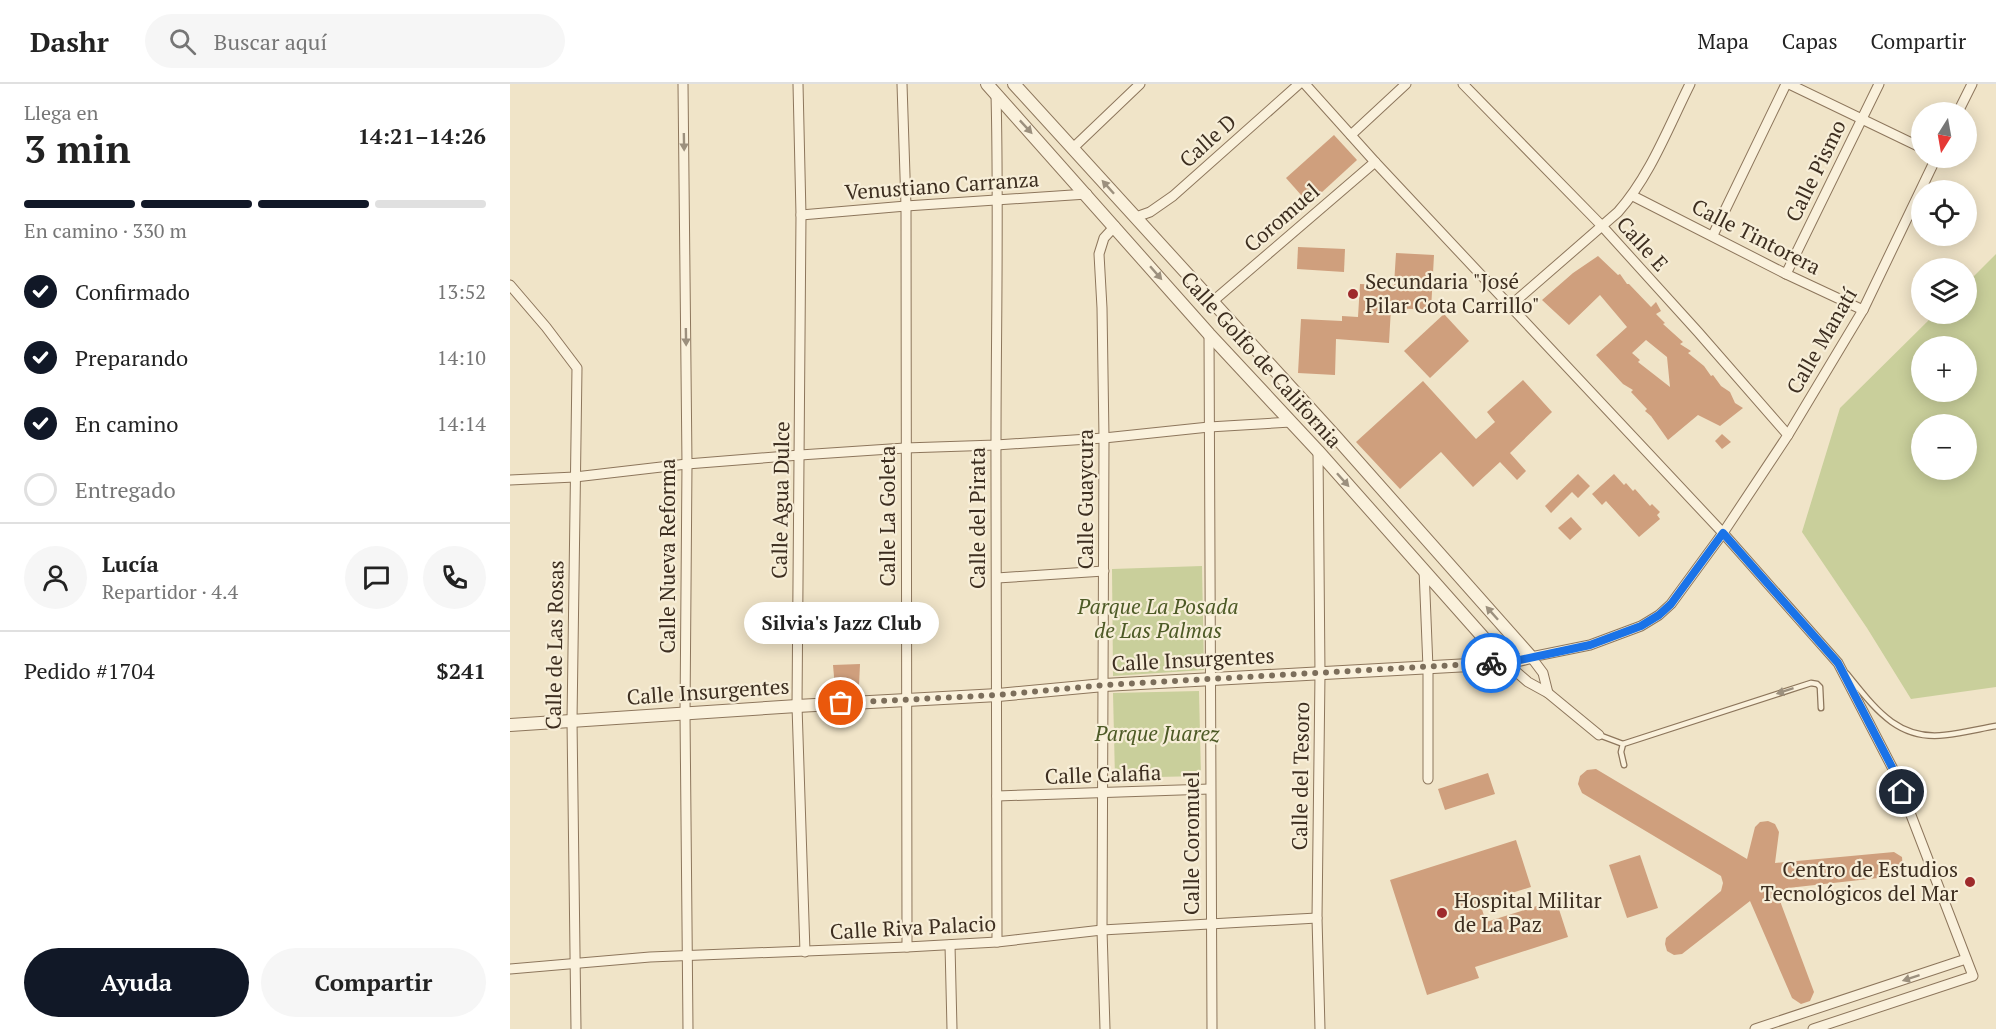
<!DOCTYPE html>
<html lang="es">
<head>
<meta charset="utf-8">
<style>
	:root { --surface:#fff; --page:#f6f6f6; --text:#222; --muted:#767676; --line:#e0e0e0; --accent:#111827 }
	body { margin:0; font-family:"PT Serif",serif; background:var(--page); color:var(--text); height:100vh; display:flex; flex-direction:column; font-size:22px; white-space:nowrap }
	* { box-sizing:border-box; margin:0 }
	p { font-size:20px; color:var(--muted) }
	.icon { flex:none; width:33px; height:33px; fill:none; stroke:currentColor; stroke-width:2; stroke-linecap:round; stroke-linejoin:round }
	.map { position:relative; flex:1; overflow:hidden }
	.sheet { display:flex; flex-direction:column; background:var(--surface); width:510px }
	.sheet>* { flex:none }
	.needle { width:39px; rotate:191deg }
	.fabs { position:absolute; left:1401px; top:18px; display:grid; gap:12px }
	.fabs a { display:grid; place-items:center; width:66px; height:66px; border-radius:50%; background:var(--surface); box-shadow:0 3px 15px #0003; font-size:30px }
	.pin { position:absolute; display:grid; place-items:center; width:51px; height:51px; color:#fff; margin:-26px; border:3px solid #fff; border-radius:50%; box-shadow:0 2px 6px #0007 }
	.courier { position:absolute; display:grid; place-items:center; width:60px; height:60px; margin:-30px; border:4px solid #1a73e8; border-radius:50%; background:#fff; color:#222; box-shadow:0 2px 8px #0007 }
	.bubble { position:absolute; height:42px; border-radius:21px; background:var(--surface); box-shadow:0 3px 15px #0003; font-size:20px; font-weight:800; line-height:42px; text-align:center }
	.summary em { font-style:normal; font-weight:800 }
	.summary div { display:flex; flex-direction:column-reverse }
	.summary { display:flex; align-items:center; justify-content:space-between; height:102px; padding:0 24px }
	h1 { font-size:39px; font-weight:800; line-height:45px }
	.bar { display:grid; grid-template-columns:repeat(4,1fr); gap:9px 6px; align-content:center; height:72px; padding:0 24px }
	.bar i { height:8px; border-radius:4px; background:var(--line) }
	.bar .active { background:var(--accent) }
	.bar p { grid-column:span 4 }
	.line { display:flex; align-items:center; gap:15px; padding:0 24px; border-top:2px solid var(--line) }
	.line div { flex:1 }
	.round { display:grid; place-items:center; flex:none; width:63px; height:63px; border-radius:32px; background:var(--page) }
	ol { padding:0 24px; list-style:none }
	li { display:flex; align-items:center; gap:18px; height:66px }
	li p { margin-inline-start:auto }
	li .icon { padding:6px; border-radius:50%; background:var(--accent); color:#fff; stroke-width:4 }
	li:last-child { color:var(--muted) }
	li i { width:33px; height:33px; border:3px solid var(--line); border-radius:50% }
	.cta { display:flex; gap:12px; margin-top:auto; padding:12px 24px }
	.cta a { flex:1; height:69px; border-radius:36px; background:var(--accent); color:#fff; font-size:24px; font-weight:800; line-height:69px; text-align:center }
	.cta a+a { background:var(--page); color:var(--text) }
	header { display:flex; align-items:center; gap:36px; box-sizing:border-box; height:84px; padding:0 30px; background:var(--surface); border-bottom:2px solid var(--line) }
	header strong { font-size:28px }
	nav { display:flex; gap:33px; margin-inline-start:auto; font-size:21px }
	.search { width:420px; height:54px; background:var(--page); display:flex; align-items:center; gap:15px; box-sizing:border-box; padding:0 21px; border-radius:33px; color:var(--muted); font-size:22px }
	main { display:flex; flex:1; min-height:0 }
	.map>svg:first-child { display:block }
	.green { fill:#c9cf9b; fill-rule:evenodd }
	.building { fill:#cf9f7d; fill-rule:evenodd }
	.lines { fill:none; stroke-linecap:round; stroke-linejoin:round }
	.service-casing { stroke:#8d765c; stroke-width:7 }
	.minor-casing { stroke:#8d765c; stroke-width:11 }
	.tertiary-casing { stroke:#8d765c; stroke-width:14 }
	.service { stroke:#faf1dc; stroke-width:4.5 }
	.minor { stroke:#faf1dc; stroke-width:9 }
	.tertiary { stroke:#faf1dc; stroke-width:12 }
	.oneway { fill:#9c907e }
	.done { stroke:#7c6e5b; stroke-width:6; stroke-dasharray:0 10.8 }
	.route { stroke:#1a73e8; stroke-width:8 }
	.poi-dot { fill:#9e2a2b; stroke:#f7eed8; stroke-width:2 }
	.labels { text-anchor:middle; stroke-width:4.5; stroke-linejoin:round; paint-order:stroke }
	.street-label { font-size:21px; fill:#3d2e20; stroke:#f7eed8 }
	.poi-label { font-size:21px; fill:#3d2e20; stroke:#f7eed8; text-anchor:start }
	.park-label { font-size:21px; font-style:italic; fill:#4d5a26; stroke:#f7eed8 }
</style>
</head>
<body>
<header>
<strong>Dashr</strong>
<div class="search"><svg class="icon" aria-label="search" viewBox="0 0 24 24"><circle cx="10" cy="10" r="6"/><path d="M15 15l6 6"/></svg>Buscar aquí</div>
<nav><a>Mapa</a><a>Capas</a><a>Compartir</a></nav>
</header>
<main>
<section class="sheet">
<div class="summary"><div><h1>3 min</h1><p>Llega en</p></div><em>14:21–14:26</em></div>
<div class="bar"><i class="active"></i><i class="active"></i><i class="active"></i><i></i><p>En camino · 330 m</p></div>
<ol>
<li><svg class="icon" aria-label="check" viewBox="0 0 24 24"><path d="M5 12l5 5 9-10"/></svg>Confirmado<p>13:52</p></li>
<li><svg class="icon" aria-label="check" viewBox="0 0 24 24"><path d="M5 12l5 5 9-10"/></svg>Preparando<p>14:10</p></li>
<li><svg class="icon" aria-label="check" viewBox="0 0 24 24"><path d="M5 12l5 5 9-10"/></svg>En camino<p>14:14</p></li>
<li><i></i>Entregado</li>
</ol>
<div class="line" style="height:108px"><a class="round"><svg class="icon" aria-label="person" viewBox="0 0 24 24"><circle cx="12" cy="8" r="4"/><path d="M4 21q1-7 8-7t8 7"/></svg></a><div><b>Lucía</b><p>Repartidor · 4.4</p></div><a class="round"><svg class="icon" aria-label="chat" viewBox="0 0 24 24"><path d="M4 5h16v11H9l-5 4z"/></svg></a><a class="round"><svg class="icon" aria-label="phone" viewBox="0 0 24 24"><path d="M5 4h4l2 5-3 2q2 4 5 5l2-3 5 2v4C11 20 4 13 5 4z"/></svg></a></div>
<div class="line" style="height:78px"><div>Pedido #1704</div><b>$241</b></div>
<div class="cta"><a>Ayuda</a><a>Compartir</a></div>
</section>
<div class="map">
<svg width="1486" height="945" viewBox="0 0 1486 945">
	<rect width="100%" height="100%" fill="#f0e4c8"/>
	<g class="green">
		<path d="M1486,170V603L1401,615L1357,544L1292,448L1330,324L1425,230H1456L1457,199ZM1412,262H1456V308H1412ZM1412,340H1456V386H1412Z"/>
		<path d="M692,482L694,586L603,592L602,485Z"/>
		<path d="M689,607L691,692L605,694L603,609Z"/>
	</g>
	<g class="building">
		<path d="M824,51L847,76L799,120L776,94Z"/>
		<path d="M788,163L835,165L834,188L787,185Z"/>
		<path d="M886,169L924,171L921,226L881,224L879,259L826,255L825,291L788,289L791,235L832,237V232L848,233L850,200L884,201Z"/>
		<path d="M1088,172L1108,191L1110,190L1117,200H1119L1141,223L1146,218L1151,227L1146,230L1155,239L1153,240L1173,258L1170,260L1181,267L1178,269L1194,282L1201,292L1203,291L1211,302L1220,308L1225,319L1233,324L1210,342L1188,331L1158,356L1141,332L1135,327L1137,325L1121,308L1123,306L1113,300L1086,271L1117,243L1090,211L1059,241L1032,216L1063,189ZM1136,256L1157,273L1160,303L1128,278L1130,276L1122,269Z"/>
		<path d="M934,230L959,257L920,294L894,267Z"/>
		<path d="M1013,296L1042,328L1000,369L1016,387L1007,396L990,378L963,403L931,368L890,405L846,358L913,297L966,355L985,338L977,328Z"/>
		<path d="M1212,350L1221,358L1212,365L1205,357Z"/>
		<path d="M1068,390L1080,402L1068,414L1062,408L1041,429L1035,422Z"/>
		<path d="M1104,390L1114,401L1116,399L1123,407L1125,405L1140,422L1142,420L1150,428L1147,431L1150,435L1129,453L1096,417L1092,421L1082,410Z"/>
		<path d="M1061,433L1072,445L1060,456L1048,444Z"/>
		<path d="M350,580L349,602L325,604L323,581Z"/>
		<path d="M1086,685L1237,775L1245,743L1250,738L1258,737L1265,740L1269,748L1265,779L1384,768L1392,773L1393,785L1386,792L1278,804L1272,808L1270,817L1304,908L1300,917L1291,920L1282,914L1240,817L1172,870L1164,871L1157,867L1155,860L1156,854L1211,807L1213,799L1211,792L1072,709L1068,700L1070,692L1077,686Z"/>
		<path d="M978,689L985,710L935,726L928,705Z"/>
		<path d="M1006,756L1021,803L970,819L976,838L1046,816L1058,853L965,883L969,894L917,911L880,796Z"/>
		<path d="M1130,771L1148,824L1117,834L1099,781Z"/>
	</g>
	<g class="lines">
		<defs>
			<g id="service">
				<path d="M1337,590C1364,623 1387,657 1435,651C1452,649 1469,645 1486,642"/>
				<path d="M1089,651L1113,660L1301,599L1307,600L1310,603L1311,624"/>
				<path d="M1113,660L1111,668L1114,681"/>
			</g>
			<g id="minor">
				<path d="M173,0L177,380L175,630L178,945"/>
				<path d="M288,0L291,131L287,622L295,868"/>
				<path d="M392,0L396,122L397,863"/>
				<path d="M795,0L865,78L1213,449L1328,579L1384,687L1463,892L1303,945"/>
				<path d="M953,0L1092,142L1188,248L1278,351"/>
				<path d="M1279,0L1412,64"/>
				<path d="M486,10C489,127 486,243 486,359C485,525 488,691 487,858"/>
				<path d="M1448,28L1462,0"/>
				<path d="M841,51L896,0"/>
				<path d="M563,64L630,0"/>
				<path d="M1123,112L1276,190L1353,226"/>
				<path d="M291,131L396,122L577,110"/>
				<path d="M626,133L640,128L663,112L789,0"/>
				<path d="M1203,151L1276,0"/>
				<path d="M1276,190L1369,0"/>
				<path d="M0,201L36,243L67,284L62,637L66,945"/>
				<path d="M702,218L865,78"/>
				<path d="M1000,222L1108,128C1140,92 1158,44 1180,0"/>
				<path d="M699,250L702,945"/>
				<path d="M808,367L810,590L807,834L810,945"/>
				<path d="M0,396L65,393L177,380L290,371L395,364L486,361L594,354L699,343L781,338"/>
				<path d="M914,485L918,584V695"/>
				<path d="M487,494L594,487"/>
				<path d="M996,579L1018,598L1038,609L1089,651"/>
				<path d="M1038,609L1033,589L1021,573L1080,561L1131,542L1149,531L1161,520L1213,449L1278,351L1353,226L1426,74"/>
				<path d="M487,712L700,705"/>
				<path d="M440,861L442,945"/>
				<path d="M0,885L140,873L397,863L487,858L592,846L807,834"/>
				<path d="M595,945L592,846L594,354L592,224L589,170L594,154L605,142"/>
				<path d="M1245,945L1456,875"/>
			</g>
			<g id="tertiary">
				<path d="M477,0L699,250L808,367L996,579"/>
				<path d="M0,641L287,622L488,611L594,601L996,579L1021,573L825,352L504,0"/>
			</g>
		</defs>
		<use href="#service" class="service-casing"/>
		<use href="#minor" class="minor-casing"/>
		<use href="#tertiary" class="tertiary-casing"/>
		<use href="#service" class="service"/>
		<use href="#minor" class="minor"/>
		<use href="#tertiary" class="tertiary"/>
	</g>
	<defs><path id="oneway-solid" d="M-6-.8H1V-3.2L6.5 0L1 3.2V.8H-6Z" transform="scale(1.5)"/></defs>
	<g class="oneway">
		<use href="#oneway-solid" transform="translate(516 43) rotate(47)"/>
		<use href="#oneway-solid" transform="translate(174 58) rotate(89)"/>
		<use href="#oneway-solid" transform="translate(598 103) rotate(-132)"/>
		<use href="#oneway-solid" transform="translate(646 189) rotate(49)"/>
		<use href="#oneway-solid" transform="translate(176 253) rotate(89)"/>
		<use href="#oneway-solid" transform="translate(833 396) rotate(48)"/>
		<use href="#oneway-solid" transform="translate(982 529) rotate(-132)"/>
		<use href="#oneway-solid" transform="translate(1275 607) rotate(162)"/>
		<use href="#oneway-solid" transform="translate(1401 894) rotate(162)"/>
	</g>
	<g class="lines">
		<path class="done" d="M331,619L488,611L594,601L981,579"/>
		<path class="route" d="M981,579H996L1080,561L1131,542L1149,531L1161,520L1213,449L1328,579L1384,687L1392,708"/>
	</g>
	<g class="poi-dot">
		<circle cx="843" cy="210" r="6"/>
		<circle cx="1460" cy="798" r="6"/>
		<circle cx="932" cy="829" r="6"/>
	</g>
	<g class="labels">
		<g class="street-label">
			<text transform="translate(698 57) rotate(-42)" y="7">Calle D</text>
			<text transform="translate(1306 87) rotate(-64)" y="7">Calle Pismo</text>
			<text transform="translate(432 102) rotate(-4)" y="7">Venustiano Carranza</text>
			<text transform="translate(772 134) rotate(-41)" y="7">Coromuel</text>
			<text transform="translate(1246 153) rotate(27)" y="7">Calle Tintorera</text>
			<text transform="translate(1132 160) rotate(48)" y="7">Calle E</text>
			<text transform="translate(1312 257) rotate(-60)" y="7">Calle Manatí</text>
			<text transform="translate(751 276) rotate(48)" y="7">Calle Golfo de California</text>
			<text transform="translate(576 415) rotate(-90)" y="7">Calle Guaycura</text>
			<text transform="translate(271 416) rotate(-89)" y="7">Calle Agua Dulce</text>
			<text transform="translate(378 432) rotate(-90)" y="7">Calle La Goleta</text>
			<text transform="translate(468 434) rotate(-90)" y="7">Calle del Pirata</text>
			<text transform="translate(158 472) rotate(-90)" y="7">Calle Nueva Reforma</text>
			<text transform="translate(45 561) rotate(-89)" y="7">Calle de Las Rosas</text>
			<text transform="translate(683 576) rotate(-3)" y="7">Calle Insurgentes</text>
			<text transform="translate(198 608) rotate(-4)" y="7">Calle Insurgentes</text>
			<text transform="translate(593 691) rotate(-2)" y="7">Calle Calafia</text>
			<text transform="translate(791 692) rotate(-89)" y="7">Calle del Tesoro</text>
			<text transform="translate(682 759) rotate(-90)" y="7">Calle Coromuel</text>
			<text transform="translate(403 844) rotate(-3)" y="7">Calle Riva Palacio</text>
		</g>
		<g class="poi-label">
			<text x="855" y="205">Secundaria "José<tspan x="855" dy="24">Pilar Cota Carrillo"</tspan></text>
			<text x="1448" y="793" text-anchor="end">Centro de Estudios<tspan x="1448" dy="24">Tecnológicos del Mar</tspan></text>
			<text x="944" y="824">Hospital Militar<tspan x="944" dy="24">de La Paz</tspan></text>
		</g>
		<g class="park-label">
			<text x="648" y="530">Parque La Posada<tspan x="648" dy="24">de Las Palmas</tspan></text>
			<text x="647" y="657">Parque Juarez</text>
		</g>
	</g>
</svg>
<div class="fabs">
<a><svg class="needle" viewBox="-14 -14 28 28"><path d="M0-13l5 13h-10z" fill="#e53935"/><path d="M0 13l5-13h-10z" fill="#767676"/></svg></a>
<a><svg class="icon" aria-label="locate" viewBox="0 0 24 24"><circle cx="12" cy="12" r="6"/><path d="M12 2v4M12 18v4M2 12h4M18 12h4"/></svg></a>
<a><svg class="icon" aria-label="layers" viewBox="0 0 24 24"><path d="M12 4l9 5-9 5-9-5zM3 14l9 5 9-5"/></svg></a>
<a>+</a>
<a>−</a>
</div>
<div class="pin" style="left:331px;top:619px;background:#ea580c"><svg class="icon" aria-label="bag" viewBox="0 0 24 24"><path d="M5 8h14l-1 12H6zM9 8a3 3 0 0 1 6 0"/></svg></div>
<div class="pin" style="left:1392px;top:708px;background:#1f2937"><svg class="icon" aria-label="home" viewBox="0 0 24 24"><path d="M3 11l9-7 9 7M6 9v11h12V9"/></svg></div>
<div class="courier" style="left:981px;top:579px"><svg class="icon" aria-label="bike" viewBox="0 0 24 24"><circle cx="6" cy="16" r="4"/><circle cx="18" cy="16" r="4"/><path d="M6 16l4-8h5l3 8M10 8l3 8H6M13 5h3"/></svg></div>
<div class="bubble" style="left:234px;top:518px;width:195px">Silvia's Jazz Club</div>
</div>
</main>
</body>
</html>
